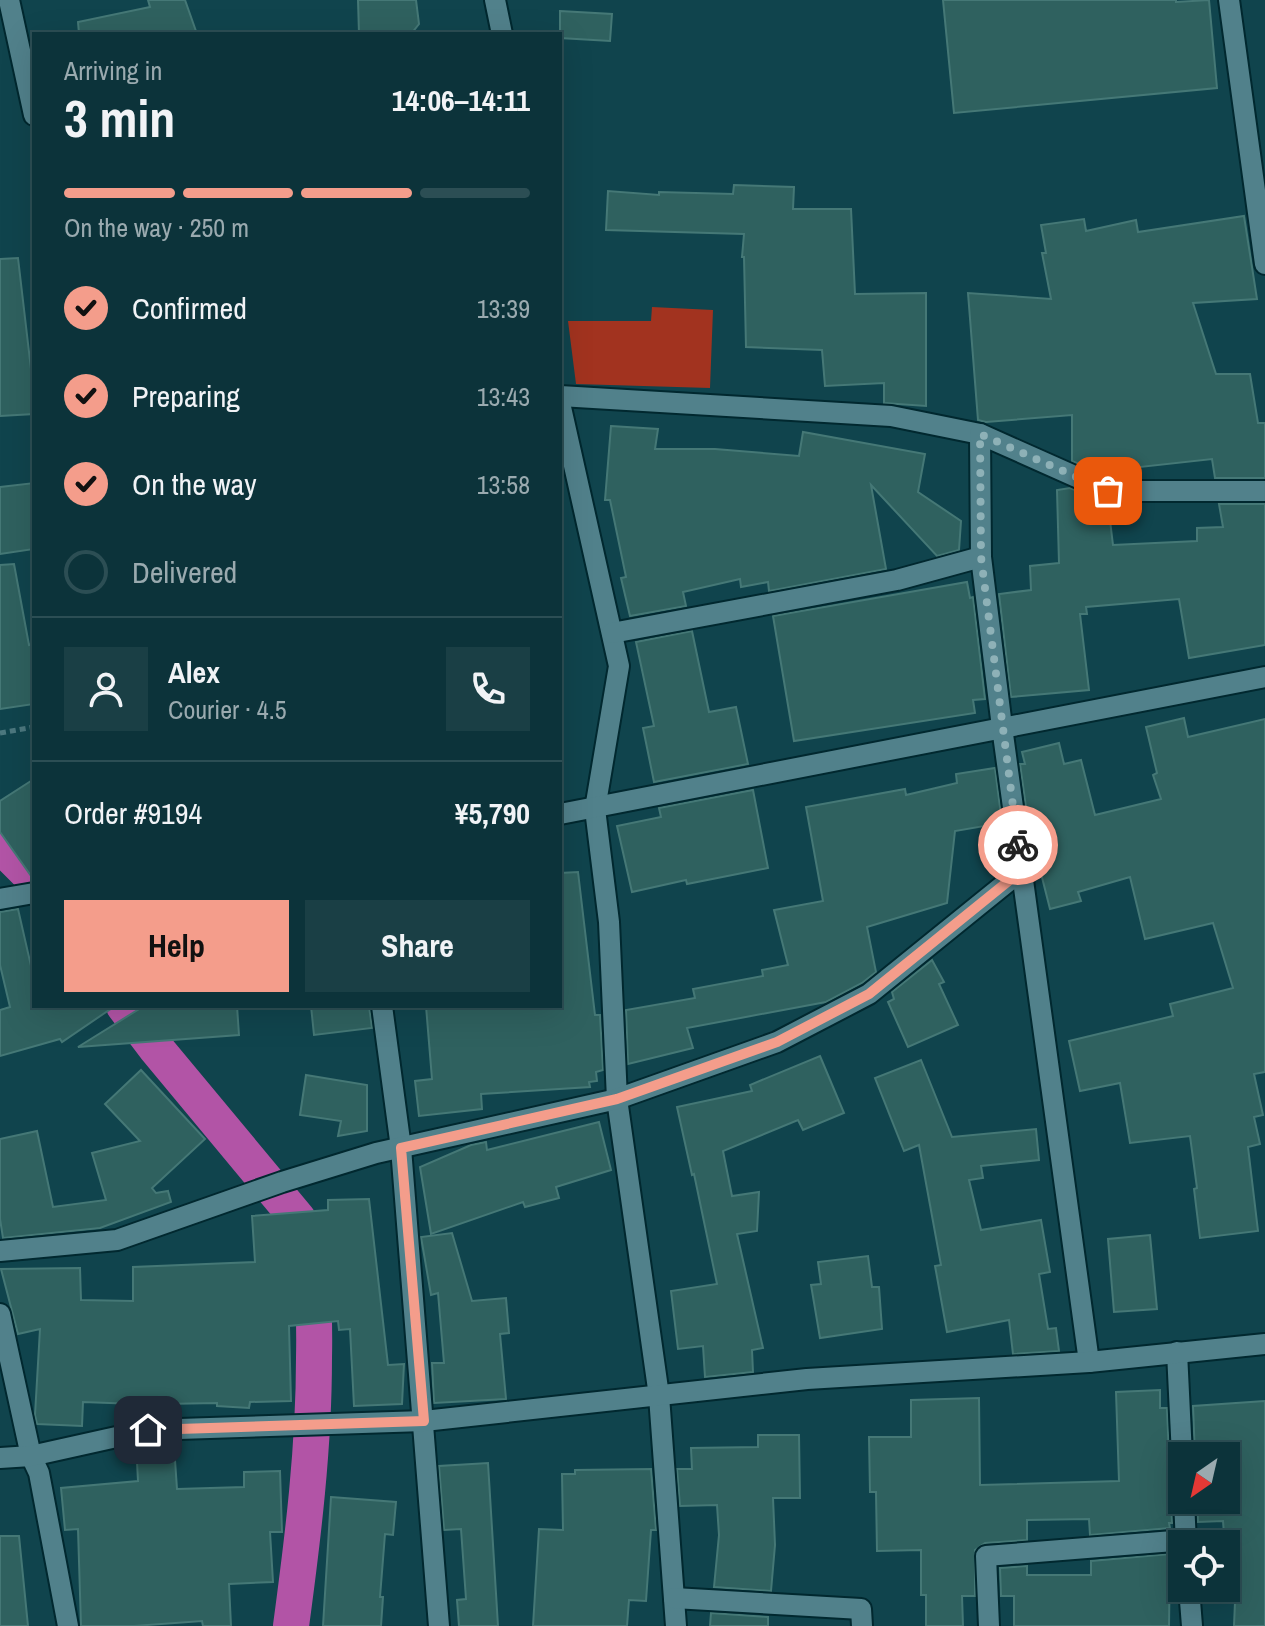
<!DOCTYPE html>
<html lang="en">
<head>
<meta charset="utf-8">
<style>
	:root { --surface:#0c333a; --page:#1a3f45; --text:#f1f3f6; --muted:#9aaaaf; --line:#2c4e54; --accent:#f49d8b }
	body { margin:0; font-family:"Archivo Narrow",sans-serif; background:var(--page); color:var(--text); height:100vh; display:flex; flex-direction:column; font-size:30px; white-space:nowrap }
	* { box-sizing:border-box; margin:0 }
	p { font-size:26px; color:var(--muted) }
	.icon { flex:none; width:44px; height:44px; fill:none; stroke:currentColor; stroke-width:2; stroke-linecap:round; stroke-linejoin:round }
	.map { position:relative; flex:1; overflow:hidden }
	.details { position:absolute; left:32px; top:32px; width:530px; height:976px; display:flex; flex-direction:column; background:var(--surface); border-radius:0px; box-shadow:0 8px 32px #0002,0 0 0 2px var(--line) }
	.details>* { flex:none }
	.needle { width:52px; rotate:214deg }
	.tools { position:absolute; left:1168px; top:1442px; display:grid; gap:16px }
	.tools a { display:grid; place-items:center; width:72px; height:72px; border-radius:0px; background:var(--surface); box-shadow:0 8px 32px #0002,0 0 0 2px var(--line); font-size:40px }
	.pin { position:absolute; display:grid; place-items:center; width:68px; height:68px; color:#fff; margin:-34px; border-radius:16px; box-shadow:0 4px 12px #0006 }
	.courier { position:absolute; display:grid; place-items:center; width:80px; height:80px; margin:-40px; border:6px solid #f49d8b; border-radius:50%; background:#fff; color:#222; box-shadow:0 2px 10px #0007 }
	.summary em { font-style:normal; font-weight:800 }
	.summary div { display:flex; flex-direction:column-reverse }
	.summary { display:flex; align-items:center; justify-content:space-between; height:136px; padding:0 32px }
	h1 { font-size:52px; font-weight:800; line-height:60px }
	.bar { display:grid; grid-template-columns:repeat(4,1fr); gap:12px 8px; align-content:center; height:96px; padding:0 32px }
	.bar i { height:10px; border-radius:6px; background:var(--line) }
	.bar .active { background:var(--accent) }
	.bar p { grid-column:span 4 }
	.line { display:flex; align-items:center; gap:20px; padding:0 32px; border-top:2px solid var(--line) }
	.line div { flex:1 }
	.round { display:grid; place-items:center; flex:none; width:84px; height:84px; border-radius:0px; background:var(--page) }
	ol { padding:0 32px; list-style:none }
	li { display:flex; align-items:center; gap:24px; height:88px }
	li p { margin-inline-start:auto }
	li .icon { padding:8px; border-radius:50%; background:var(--accent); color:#111; stroke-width:4 }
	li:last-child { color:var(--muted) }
	li i { width:44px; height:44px; border:4px solid var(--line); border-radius:50% }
	.cta { display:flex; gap:16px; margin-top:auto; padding:16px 32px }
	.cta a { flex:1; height:92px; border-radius:0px; background:var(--accent); color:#111; font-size:32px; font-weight:800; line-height:92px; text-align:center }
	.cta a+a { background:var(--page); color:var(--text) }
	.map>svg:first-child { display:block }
	.green { fill:#a2331f }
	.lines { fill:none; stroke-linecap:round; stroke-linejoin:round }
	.canal { stroke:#b254a6; stroke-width:36 }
	.building { fill:#2f615f; stroke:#457876; stroke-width:2 }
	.minor-casing { stroke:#01282f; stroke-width:24 }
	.path { stroke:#4c787f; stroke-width:5; stroke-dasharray:6 4; stroke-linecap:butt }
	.minor { stroke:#51818b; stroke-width:20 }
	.done { stroke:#8eb1b7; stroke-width:8; stroke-dasharray:0 14.4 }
	.route { stroke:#f49d8b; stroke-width:10 }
</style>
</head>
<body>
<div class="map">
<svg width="1265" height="1626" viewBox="0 0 1265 1626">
	<rect width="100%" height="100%" fill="#10444d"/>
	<path class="green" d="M652,307L713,310L710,388L576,384L568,321H651Z"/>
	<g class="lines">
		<g class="canal">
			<path d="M0,845L34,879"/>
			<path d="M124,1006L155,1047L298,1219C313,1263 315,1311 314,1358C314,1448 303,1537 291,1626"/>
		</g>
	</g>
	<g class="building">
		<path d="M148,0H185L197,34H79L78,22L150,7Z"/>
		<path d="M358,0H416L419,24L411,34H359Z"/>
		<path d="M943,0H1176V2L1209,0L1217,88L954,113Z"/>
		<path d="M560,11L612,14L610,41L560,38Z"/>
		<path d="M734,185L794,187L793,209H851L855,294L926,293V406L884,403V383L825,386L822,350L746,347L744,257H742L744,234L606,230L608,191L659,195V192L733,194Z"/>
		<path d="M1244,216L1257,299L1193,303L1216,374H1250L1258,423H1265V478H1215L1212,459L1103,471L1104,475L1072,461V415L986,422L978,420L968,293L1051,299L1042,253H1046L1041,225L1084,219L1086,231L1136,220L1138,232Z"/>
		<path d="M18,258L31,369H34V414L0,416V259Z"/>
		<path d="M611,426L658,429L655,449H715L799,456L803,432L925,454L918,492L961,521L959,550L937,556L871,485L886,569L769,591L768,582L741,587L740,579L683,592L686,606L630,616L621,578L626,577L610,500H605Z"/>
		<path d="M34,483V549L0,554V487Z"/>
		<path d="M1070,488L1108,504L1113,545L1197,541V528L1223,527L1219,504H1265V645L1189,658L1179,599L1086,607L1087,614H1080L1089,690L1011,697L999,594L1031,590L1030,566L1059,563L1057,490Z"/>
		<path d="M14,564L29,645L34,644V704L0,709V565Z"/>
		<path d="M967,582L970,598L973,597L985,699L973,700L975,713L794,741L773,616Z"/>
		<path d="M692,631L709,712L736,707L748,764L654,782L643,728L654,726L636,642Z"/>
		<path d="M1184,718L1188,737L1265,719V1072L1254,1074L1263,1115L1254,1117L1260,1144L1248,1147L1258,1231L1200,1238L1194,1189L1197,1188L1190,1136L1130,1143L1120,1083L1080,1091L1069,1041L1173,1016L1170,1004L1233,988L1213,923L1145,939L1130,877L1078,892L1081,901L1050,909L1028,822L1020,764H1025L1022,752L1059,743L1064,764L1081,760L1095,815L1161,799L1153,775L1157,773L1146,727Z"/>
		<path d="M995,768L1002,823L955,831L947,903L867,927L876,972L862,983L826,1002L687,1028L693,1048L628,1064L626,1010L695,998L693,989L763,976L762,970L788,965L774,910L823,901L806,807L905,789L906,795L957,783L956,774Z"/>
		<path d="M34,779V880L0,832V801Z"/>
		<path d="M753,790L768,868L687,884L686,880L632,892L617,826L661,817L659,808Z"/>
		<path d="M578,872L595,1015H600L603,1070L596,1072L597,1081L589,1082L590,1087L481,1094L482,1109L419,1116L415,1081L432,1079L426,1006H560V873Z"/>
		<path d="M18,909L34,979V1006H115L62,1042L60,1039L0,1056V1010L10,1007L0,965V912Z"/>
		<path d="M932,960L944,982L939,984L958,1025L908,1047L888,1002L894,999L892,992Z"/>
		<path d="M144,1006H237L239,1035L78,1047Z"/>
		<path d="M311,1006H369L372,1028L314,1035Z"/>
		<path d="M820,1056L844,1113L803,1130L798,1120L723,1151L732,1196L759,1192L757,1231L737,1234L763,1348L752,1350L753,1372L705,1377L703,1346L678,1349L671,1291L717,1284L694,1174L692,1175L677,1107L752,1091L750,1085Z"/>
		<path d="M921,1060L952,1137L1036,1129L1039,1160L981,1166L983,1178L969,1180L981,1230L1041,1220L1050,1272L1039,1274L1048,1329L1056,1328L1059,1351L1013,1354L1009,1320L947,1332L935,1266L941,1265L919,1145L904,1151L875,1078Z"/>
		<path d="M141,1070L205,1139L152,1188L156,1193L168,1191L171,1202L100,1228L3,1238L0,1219V1139L37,1131L53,1207L106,1200L92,1153L140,1141L105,1104Z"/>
		<path d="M306,1075L367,1085V1131L338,1136L341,1121L300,1115Z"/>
		<path d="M599,1122L611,1170L556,1187L559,1198L525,1207L523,1202L431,1234L420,1167L471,1145L486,1142L487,1150Z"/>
		<path d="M369,1199L388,1365L404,1364L402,1404L354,1406L350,1329L339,1330L338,1321L289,1326L291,1401L250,1402L249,1408L217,1406V1403L163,1404V1409H136V1404L83,1402L82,1426L37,1424L35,1415L40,1329L18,1334L1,1269L80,1268L81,1300L133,1301V1267L255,1262L252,1216L328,1210V1200Z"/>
		<path d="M452,1233L472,1301L506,1298L509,1333L500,1334L506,1399L434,1403L432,1363H444L438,1293L431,1295L421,1237Z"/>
		<path d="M1150,1235L1157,1309L1114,1312L1108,1239Z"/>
		<path d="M868,1256L872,1287H879L882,1329L820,1338L811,1285L821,1284L818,1262Z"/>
		<path d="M1160,1390V1408H1167L1169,1457L1175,1467L1182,1469V1487L1173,1493L1171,1500L1172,1523H1169L1170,1528L1090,1535L1089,1519L1027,1520V1540L985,1543L975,1550V1596H962L963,1626H926V1595H921V1550L877,1551L876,1492H870L869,1437H911V1400L979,1398L980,1485L1119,1481L1116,1392Z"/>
		<path d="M1265,1401V1626H1234L1235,1602H1229L1230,1562H1226L1223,1521L1198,1522L1197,1500H1226V1456H1195L1193,1406Z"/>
		<path d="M758,1435H799L800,1498H773L775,1545L771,1591L714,1587L719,1535L717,1505L680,1506L677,1469H692L691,1448L758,1447Z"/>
		<path d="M175,1460L177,1489L244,1487V1472L280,1471L282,1532H270L273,1582L229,1584L231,1626H203L202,1621L134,1626H81L78,1529L65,1530L61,1488L138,1481L137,1462Z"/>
		<path d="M488,1463L498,1626H459L457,1600L466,1599L461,1529L444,1530L439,1466Z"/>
		<path d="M651,1469L656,1530H651L646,1601L629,1600L627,1626H533L539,1529L563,1530L562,1474H575V1470Z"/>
		<path d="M331,1497L396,1502L393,1535L385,1534L380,1597H383L381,1626H323Z"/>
		<path d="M0,1536H19L28,1626H0Z"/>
		<path d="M1170,1554L1169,1626H1014V1596H1001L1000,1568L1027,1566V1575H1091V1561Z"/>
		<path d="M711,1613L768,1617V1626H710Z"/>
	</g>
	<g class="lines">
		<defs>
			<g id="minor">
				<path d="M9,0L34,115"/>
				<path d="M495,0L502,34"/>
				<path d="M1229,0L1265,264"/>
				<path d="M560,396L891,416L980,434L1108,491H1265"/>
				<path d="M560,403L619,666L595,809L609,922L617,1099L659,1396L676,1626"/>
				<path d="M980,434L981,557L1002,727L1089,1362"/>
				<path d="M612,633L897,580L981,557"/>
				<path d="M560,814L1265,677"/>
				<path d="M0,899L34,893"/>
				<path d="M382,1006L401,1148L439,1626"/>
				<path d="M0,1251L117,1240L282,1182L376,1153L617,1099L777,1042L869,994L1021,871"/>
				<path d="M0,1314L31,1456L39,1473L68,1626"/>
				<path d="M1177,1352L1182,1456"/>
				<path d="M0,1458L31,1456L148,1430L424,1421L807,1379L1089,1362L1265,1344"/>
				<path d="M1184,1500L1186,1544"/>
				<path d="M1189,1588L1192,1626"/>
				<path d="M674,1598L861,1609L862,1626"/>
				<path d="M989,1626L986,1556L1186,1540"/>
			</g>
		</defs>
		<use href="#minor" class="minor-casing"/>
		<path class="path" d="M0,733L34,727"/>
		<use href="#minor" class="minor"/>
	</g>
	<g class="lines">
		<path class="done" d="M1018,845L981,557L980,434L1108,491"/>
		<path class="route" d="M148,1430L424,1421L401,1148L617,1099L777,1042L869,994L1021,871L1018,845"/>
	</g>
</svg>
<div class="tools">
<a><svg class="needle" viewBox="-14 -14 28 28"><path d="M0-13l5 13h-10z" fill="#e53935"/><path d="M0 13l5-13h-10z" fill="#9aaaaf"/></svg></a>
<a><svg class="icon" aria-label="locate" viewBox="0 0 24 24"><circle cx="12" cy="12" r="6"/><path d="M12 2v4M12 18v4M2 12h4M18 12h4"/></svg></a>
</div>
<div class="pin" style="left:1108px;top:491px;background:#ea580c"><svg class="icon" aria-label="bag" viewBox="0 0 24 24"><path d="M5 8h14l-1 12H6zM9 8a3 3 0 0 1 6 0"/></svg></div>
<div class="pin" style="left:148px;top:1430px;background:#1f2937"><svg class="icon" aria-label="home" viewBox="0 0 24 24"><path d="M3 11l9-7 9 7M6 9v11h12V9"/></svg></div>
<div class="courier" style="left:1018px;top:845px"><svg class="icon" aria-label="bike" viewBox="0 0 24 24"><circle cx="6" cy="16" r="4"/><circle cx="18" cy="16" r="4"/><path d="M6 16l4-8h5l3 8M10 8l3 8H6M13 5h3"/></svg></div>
<section class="details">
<div class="summary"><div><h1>3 min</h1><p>Arriving in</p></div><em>14:06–14:11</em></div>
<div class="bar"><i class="active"></i><i class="active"></i><i class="active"></i><i></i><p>On the way · 250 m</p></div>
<ol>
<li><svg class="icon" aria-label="check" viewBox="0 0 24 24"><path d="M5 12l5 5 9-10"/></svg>Confirmed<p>13:39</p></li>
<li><svg class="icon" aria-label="check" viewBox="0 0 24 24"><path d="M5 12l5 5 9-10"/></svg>Preparing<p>13:43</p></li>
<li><svg class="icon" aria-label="check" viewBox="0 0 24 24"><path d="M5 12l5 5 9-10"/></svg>On the way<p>13:58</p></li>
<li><i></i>Delivered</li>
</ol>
<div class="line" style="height:144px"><a class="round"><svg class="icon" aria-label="person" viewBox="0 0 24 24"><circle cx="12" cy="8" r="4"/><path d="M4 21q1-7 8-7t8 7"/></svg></a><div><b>Alex</b><p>Courier · 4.5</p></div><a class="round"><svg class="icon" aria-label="phone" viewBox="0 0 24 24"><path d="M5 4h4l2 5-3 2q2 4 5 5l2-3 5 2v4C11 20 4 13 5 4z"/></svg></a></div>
<div class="line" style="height:104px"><div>Order #9194</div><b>¥5,790</b></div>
<div class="cta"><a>Help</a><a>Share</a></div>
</section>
</div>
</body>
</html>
